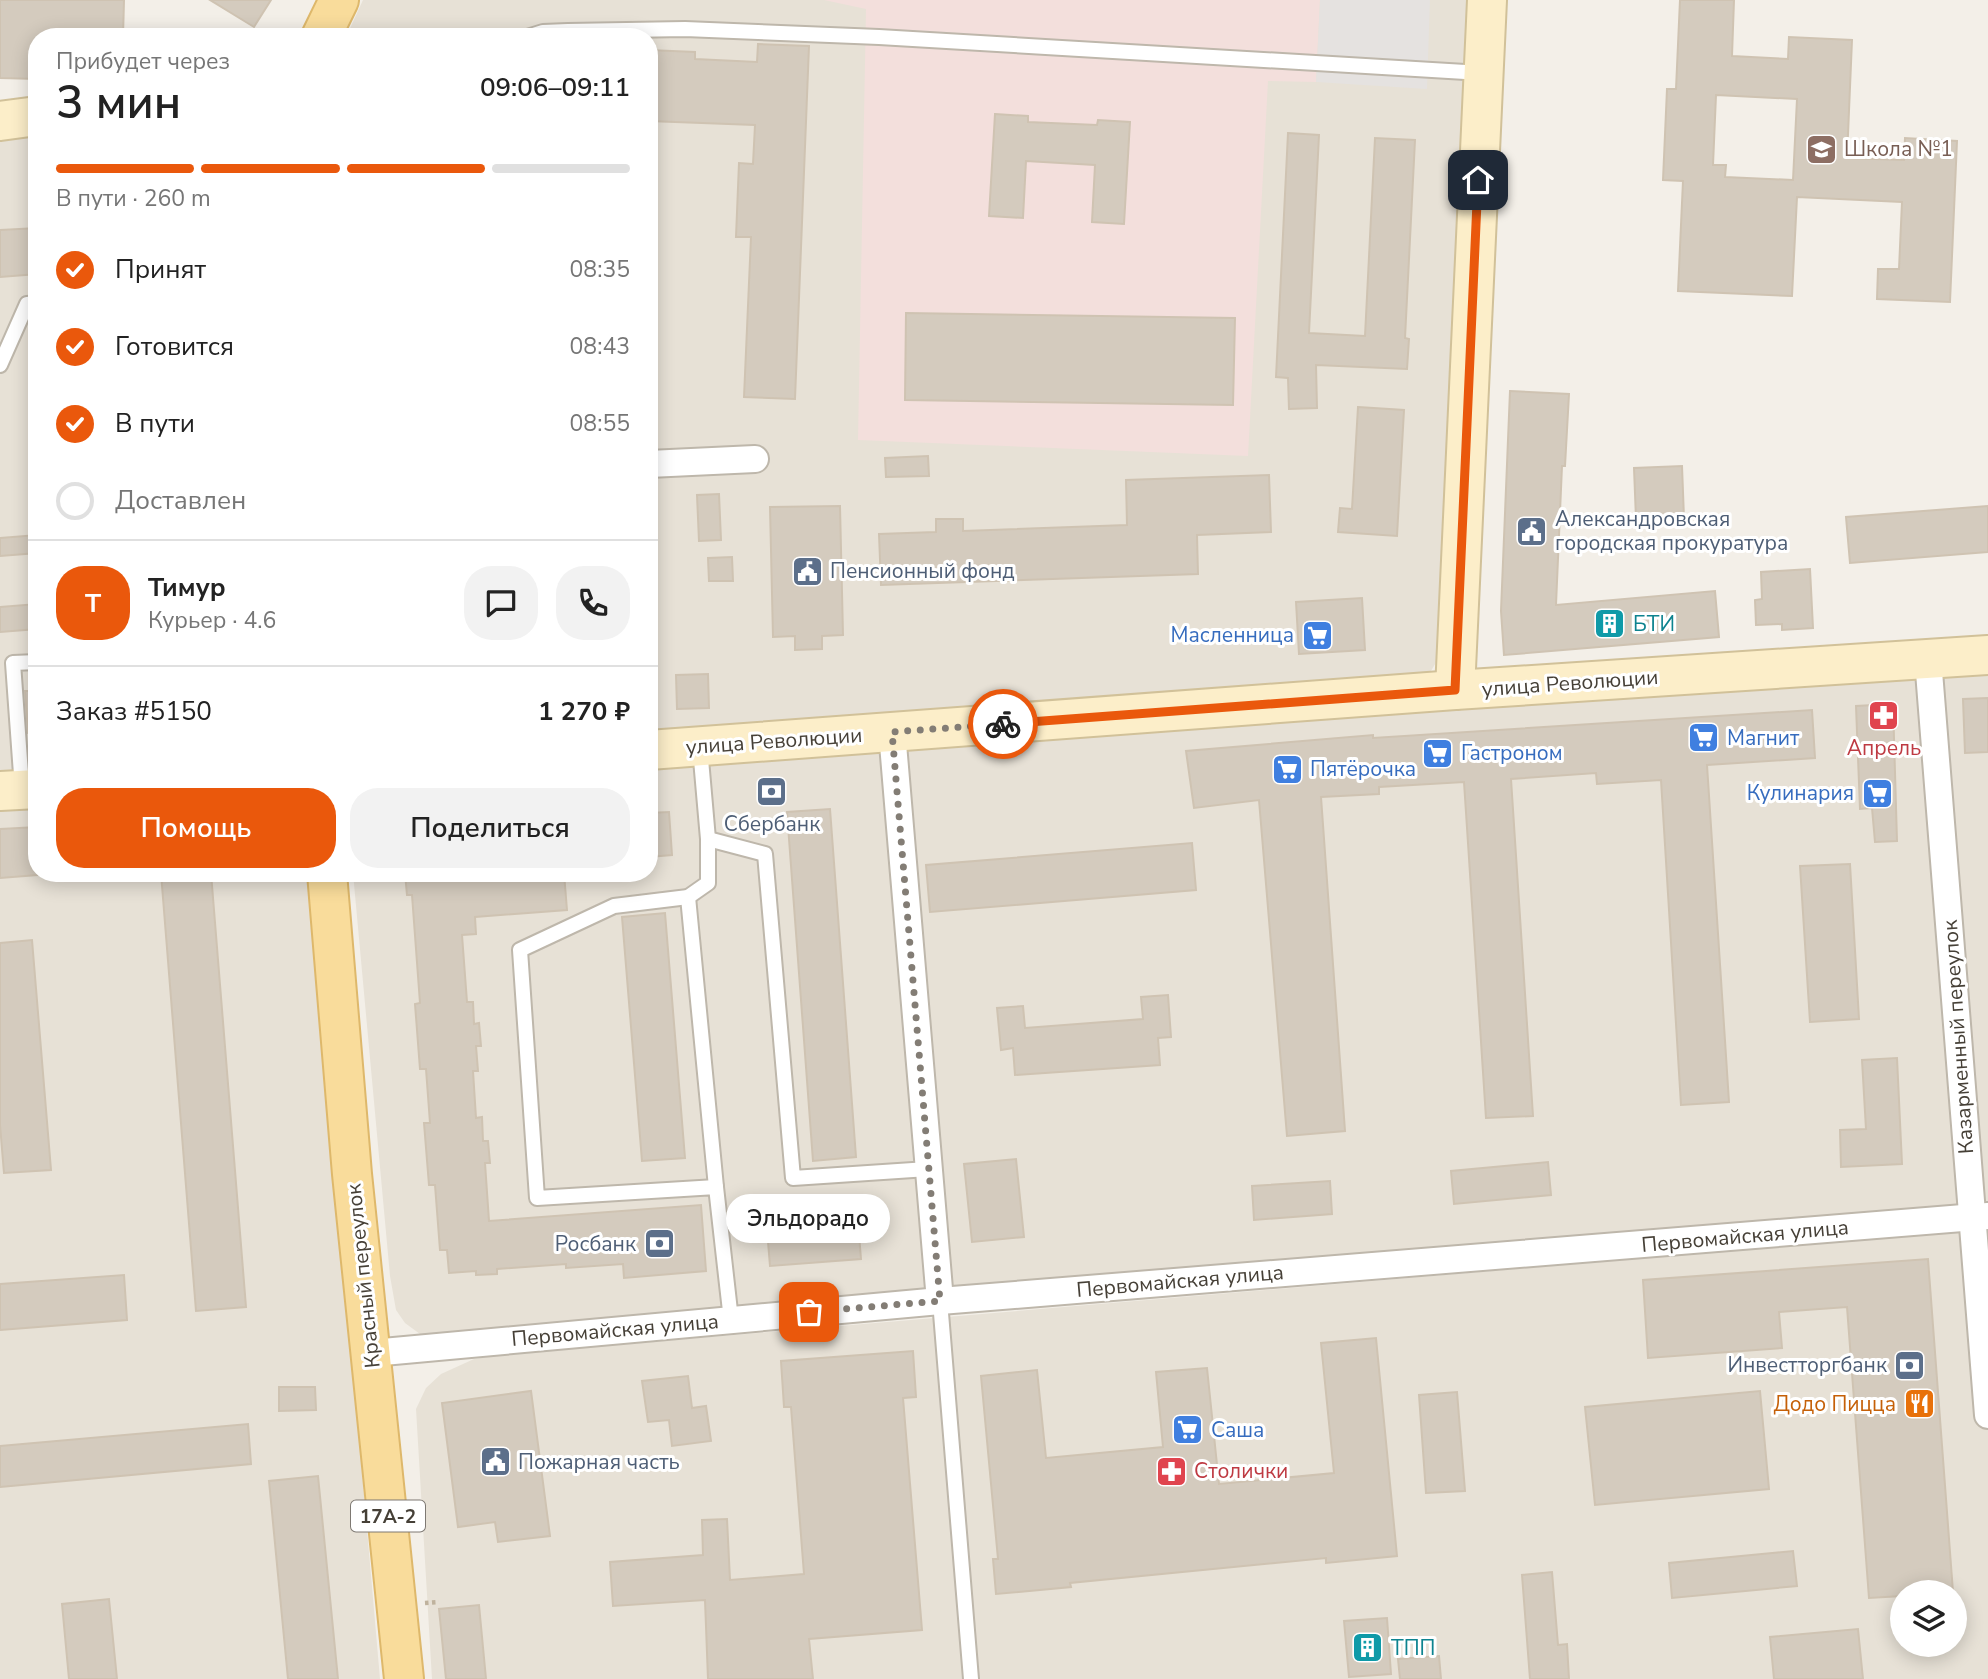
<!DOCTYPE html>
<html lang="ru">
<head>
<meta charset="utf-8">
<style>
	:root { --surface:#fff; --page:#f2f2f2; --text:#222; --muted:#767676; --line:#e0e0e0; --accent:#ea580c }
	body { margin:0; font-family:"Nunito Sans",sans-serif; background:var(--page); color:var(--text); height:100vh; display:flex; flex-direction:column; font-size:26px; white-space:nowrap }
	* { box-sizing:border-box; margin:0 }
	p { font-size:23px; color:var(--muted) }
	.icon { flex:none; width:38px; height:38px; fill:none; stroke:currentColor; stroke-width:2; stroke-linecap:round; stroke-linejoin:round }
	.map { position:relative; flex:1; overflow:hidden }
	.details { position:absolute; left:28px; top:28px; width:630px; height:854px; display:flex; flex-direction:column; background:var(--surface); border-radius:28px; box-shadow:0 4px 18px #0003 }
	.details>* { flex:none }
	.buttons { position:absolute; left:1890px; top:1580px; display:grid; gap:14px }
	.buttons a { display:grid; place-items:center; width:77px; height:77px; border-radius:50%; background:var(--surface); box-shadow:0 4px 18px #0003; font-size:35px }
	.pin { position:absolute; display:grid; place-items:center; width:60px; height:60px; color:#fff; margin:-30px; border-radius:14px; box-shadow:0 4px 10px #0006 }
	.courier { position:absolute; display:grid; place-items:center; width:70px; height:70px; margin:-35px; border:5px solid #ea580c; border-radius:50%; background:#fff; color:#222; box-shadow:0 2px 9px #0007 }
	.bubble { position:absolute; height:49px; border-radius:24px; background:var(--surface); box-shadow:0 4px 18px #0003; font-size:23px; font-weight:600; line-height:49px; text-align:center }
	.headline em { font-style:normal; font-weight:600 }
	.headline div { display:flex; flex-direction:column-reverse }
	.headline { display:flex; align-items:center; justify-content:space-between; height:119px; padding:0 28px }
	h1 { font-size:46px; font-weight:600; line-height:52px }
	.bar { display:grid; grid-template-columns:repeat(4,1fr); gap:10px 7px; align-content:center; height:84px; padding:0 28px }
	.bar i { height:9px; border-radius:5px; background:var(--line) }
	.bar .current { background:var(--accent) }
	.bar p { grid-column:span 4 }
	.line { display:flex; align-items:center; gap:18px; padding:0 28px; border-top:2px solid var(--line) }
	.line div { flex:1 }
	.round { display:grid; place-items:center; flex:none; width:74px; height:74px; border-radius:28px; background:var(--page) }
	ol { padding:0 28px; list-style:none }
	li { display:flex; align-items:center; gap:21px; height:77px }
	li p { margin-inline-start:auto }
	li .icon { padding:7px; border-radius:50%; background:var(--accent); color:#fff; stroke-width:4 }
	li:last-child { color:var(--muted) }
	li i { width:38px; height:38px; border:4px solid var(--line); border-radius:50% }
	.action { display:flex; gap:14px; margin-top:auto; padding:14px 28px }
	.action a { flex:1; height:80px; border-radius:28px; background:var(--accent); color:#fff; font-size:28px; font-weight:600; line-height:80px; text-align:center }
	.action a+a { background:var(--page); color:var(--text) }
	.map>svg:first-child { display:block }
	.residential { fill:#e7e1d6; fill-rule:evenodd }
	.medical { fill:#f3dfdc }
	.parking { fill:#e5e2e0 }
	.building { fill:#d4cbbe; stroke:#cfc3b2; stroke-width:2; fill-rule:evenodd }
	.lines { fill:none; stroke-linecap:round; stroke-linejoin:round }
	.lane-casing { stroke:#beb7ab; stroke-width:18 }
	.street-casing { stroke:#beb7ab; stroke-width:30 }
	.secondary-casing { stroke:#d1c199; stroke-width:42 }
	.primary-casing { stroke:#deb86b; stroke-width:42 }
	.path { stroke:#bfb29d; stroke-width:4.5; stroke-dasharray:3.5 3.5; stroke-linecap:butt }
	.lane { stroke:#fff; stroke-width:14 }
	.street { stroke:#fff; stroke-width:26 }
	.secondary { stroke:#fceec9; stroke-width:38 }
	.primary { stroke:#f9dc9b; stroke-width:38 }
	.done { stroke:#837d75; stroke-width:7; stroke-dasharray:0 12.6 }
	.route { stroke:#ea580c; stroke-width:9 }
	.labels { text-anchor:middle; stroke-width:6; stroke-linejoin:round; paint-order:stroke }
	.shield { fill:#fff; stroke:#7e7973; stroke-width:2 }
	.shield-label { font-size:19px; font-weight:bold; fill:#464037 }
	.education-label { font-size:21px; fill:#785e54; stroke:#fff; text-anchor:start }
	.service-label { font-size:21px; fill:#4e5e75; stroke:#fff; text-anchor:start }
	.culture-label { font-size:21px; fill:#0d838f; stroke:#fff; text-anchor:start }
	.shop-label { font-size:21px; fill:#366cbe; stroke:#fff; text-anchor:start }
	.street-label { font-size:21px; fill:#464037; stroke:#fff }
	.health-label { font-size:21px; fill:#be3a42; stroke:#fff }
	.food-label { font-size:21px; fill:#c56008; stroke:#fff; text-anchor:end }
</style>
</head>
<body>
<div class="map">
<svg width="1988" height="1679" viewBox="0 0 1988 1679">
	<rect width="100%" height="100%" fill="#f3efe8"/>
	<g class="residential">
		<path d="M363,0H1472L1438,659L1428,676L649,736V37H346Z"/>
		<path d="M37,130V873H310L380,1679H0V138Z"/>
		<path d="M1988,668V1204L436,1337L420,1334L405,1323L396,1310L390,1276L353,873H649V764Z"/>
		<path d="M1988,1229V1679H432L416,1409L426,1388L441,1374L474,1359L508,1354ZM1902,1592H1955V1645H1902Z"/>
	</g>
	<path class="medical" d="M824,0H1320L1316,82L1268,81L1248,456L858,440L866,9Z"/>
	<path class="parking" d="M1320,0H1430L1427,89L1316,82Z"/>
	<g class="building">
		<path d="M0,0H124L123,37H37V79L0,78Z"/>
		<path d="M210,0H271L254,27Z"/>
		<path d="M1680,0H1734L1732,56L1788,59L1789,37L1852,40L1847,158L1904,160L1905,138L1957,141L1950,302L1877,299L1878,269H1899L1902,202L1797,197L1792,296L1678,291L1683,181L1663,180L1667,89H1676ZM1716,95L1797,99L1793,180L1725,177L1726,165H1713Z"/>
		<path d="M758,44L809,46L795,399L744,397L751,237H736L739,163L753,164L755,125L649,121V50L695,52V59L757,62Z"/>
		<path d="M995,114L1028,116V122L1097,125L1098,120L1130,122L1124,224L1092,222L1095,165L1026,161L1023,218L989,216Z"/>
		<path d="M1288,133L1319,135L1309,333L1365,336L1375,138L1415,140L1405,338L1409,339L1407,369L1316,365L1317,408L1289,409L1288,378L1276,377Z"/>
		<path d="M37,228V274L0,277V230Z"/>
		<path d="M906,313L1235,318L1233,405L905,400Z"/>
		<path d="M1510,391L1569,394L1565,466H1562L1556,605L1715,591L1719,637L1504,655L1501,611Z"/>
		<path d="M1358,407L1404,410L1397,536L1338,532L1340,508L1352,509Z"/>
		<path d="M928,456L929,476L886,477L885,458Z"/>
		<path d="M1682,466L1684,518L1636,519L1634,468Z"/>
		<path d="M1269,475L1271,532L1197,535L1198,574L881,585L879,534L936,532V519H963V531L1127,525L1126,480Z"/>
		<path d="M719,494L721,540L699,541L697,495Z"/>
		<path d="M840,506L843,635L822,636V649L795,650V636L773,637L770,507Z"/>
		<path d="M1988,506V552L1850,563L1846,517Z"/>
		<path d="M37,535V553L0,556V538Z"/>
		<path d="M732,557L733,581H709L708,558Z"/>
		<path d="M1810,569L1813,628L1782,630V624L1756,625L1755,600L1762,599L1761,572Z"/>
		<path d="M1362,598L1365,650L1299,654L1296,602Z"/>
		<path d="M37,604V629L0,632V607Z"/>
		<path d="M708,674L709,708L677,709L676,675Z"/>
		<path d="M25,691H37V732L28,733Z"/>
		<path d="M1988,698V752L1965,753L1963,699Z"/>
		<path d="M1893,704L1897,841L1875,842L1872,808L1860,809L1856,706Z"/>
		<path d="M1812,710L1815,758L1707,765L1729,1102L1681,1105L1661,780L1597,784L1596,773L1511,779L1533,1116L1486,1118L1464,782L1379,787V794L1321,797L1345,1131L1287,1136L1259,800L1194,808L1186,751L1373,735V738Z"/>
		<path d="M830,809L856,1157L813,1161L787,812Z"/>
		<path d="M669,812L672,855L649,857V813Z"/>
		<path d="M37,827V875L0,878V829Z"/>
		<path d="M1192,843L1196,890L930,912L926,865Z"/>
		<path d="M1850,864L1859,1019L1810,1022L1800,866Z"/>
		<path d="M161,873H211L246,1307L196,1311Z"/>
		<path d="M405,873H564L567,910L475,917L476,934L462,935L467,1002H473L474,1024L479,1023L481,1046H476L478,1071H473L476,1118L482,1117L483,1141H488L490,1163H485L489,1221L701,1205L706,1271L624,1278L623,1264L566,1268V1264L497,1269V1274L476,1275V1271L449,1273L447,1250H440L435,1185H429L424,1123H430L426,1069H420L415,1004L420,1003L412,895H407Z"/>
		<path d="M665,913L685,1158L642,1161L622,917Z"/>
		<path d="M32,940L51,1170L4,1173L0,1125V943Z"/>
		<path d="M1168,995L1171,1037L1158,1038L1160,1065L1015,1075L1013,1048L1001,1050L997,1008L1023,1006L1025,1028L1143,1019L1141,997Z"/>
		<path d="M1897,1058L1902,1164L1841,1167L1840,1130L1866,1129L1862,1060Z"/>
		<path d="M1016,1159L1024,1237L972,1242L964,1164Z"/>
		<path d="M1548,1162L1551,1195L1454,1204L1451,1171Z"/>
		<path d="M1330,1181L1332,1214L1254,1220L1252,1186Z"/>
		<path d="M856,1198L861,1259L770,1266L765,1205Z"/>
		<path d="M1928,1259L1953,1592H1902V1596L1869,1598L1847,1307L1779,1312L1782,1348L1648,1358L1643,1280Z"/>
		<path d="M124,1275L127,1320L0,1330V1284Z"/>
		<path d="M1376,1338L1397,1556L1326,1563V1558L1070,1583L1071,1587L996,1594L993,1559H998L981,1376L1037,1370L1046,1458L1163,1447L1156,1372L1207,1368L1219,1484L1334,1473L1321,1343Z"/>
		<path d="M913,1351L916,1397L903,1398L922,1630L809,1639L813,1679H708L705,1600L613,1606L610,1562L703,1555L702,1520L727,1519L730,1580L804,1574L791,1407H784L781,1361Z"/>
		<path d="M688,1376L692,1408L706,1406L711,1441L672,1446L669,1420L648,1422L642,1381Z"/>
		<path d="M279,1387H315L316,1410L279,1411Z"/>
		<path d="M531,1391L550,1536L498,1542L495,1522L458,1527L442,1403Z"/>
		<path d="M1760,1391L1769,1489L1595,1505L1585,1407Z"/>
		<path d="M1457,1392L1465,1491L1426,1493L1419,1395Z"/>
		<path d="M248,1424L251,1464L0,1487V1446Z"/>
		<path d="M318,1476L338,1679H288L269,1481Z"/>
		<path d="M1793,1551L1797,1586L1672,1598L1669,1563Z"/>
		<path d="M1552,1572L1558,1645L1567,1644L1569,1679H1530L1522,1575Z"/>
		<path d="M109,1599L117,1679H69L62,1604Z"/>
		<path d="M479,1605L486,1679H446L439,1609Z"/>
		<path d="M1387,1618L1391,1674L1349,1677L1344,1621Z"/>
		<path d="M1858,1629L1863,1679H1774L1770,1637Z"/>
		<path d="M1439,1656L1441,1679H1400L1398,1659Z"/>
	</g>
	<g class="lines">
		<defs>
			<g id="lane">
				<path d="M527,37L543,32L568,31L685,29L879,37L1482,73"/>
				<path d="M0,365L27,304L37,303"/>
				<path d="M700,748L708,839V883L688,897L614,906L520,950L537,1198L716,1187L731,1320"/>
				<path d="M22,788L13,663L37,662"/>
				<path d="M708,839L765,854L793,1178L928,1169"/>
				<path d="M688,897L716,1187"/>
				<path d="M940,1301L971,1679"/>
			</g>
			<g id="street">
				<path d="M649,464L755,459"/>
				<path d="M1928,659L1988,1415"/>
				<path d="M892,732L940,1301"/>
				<path d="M372,1353L940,1301L1988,1216"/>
			</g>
			<g id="secondary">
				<path d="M0,121L37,116"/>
				<path d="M1455,690L1487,0"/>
				<path d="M649,750L1455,690L1988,655"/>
				<path d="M0,791L37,789"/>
			</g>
			<g id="primary">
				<path d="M321,37L339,0"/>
				<path d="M327,873L352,1174L404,1679"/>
			</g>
		</defs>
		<use href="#lane" class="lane-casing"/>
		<use href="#street" class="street-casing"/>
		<use href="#secondary" class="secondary-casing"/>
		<use href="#primary" class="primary-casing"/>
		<path class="path" d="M425,1603L439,1602"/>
		<use href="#lane" class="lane"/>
		<use href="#street" class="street"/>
		<use href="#secondary" class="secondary"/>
		<use href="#primary" class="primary"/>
	</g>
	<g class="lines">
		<path class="done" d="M809,1312L940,1301L892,732L1003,724"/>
		<path class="route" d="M1003,724L1455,690L1478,180"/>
	</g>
	<defs>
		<symbol id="school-square" viewBox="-11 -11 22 22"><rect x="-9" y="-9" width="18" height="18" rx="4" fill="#8d6e63" stroke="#fff"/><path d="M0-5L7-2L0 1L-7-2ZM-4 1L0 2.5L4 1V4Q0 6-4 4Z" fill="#fff"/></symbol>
		<symbol id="civic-square" viewBox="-11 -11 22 22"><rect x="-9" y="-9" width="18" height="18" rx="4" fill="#5c6f8a" stroke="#fff"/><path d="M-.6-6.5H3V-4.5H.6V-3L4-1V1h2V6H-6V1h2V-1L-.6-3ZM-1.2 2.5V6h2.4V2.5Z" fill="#fff"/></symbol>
		<symbol id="building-square" viewBox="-11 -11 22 22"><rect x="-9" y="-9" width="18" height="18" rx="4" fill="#0f9aa8" stroke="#fff"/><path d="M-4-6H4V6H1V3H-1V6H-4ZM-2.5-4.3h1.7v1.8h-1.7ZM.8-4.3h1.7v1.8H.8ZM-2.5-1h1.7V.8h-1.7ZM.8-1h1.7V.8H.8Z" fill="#fff"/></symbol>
		<symbol id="supermarket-square" viewBox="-11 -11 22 22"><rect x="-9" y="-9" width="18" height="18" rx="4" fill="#3f7fe0" stroke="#fff"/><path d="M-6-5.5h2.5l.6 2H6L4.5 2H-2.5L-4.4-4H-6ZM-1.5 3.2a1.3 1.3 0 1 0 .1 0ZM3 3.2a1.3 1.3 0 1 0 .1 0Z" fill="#fff"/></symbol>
		<symbol id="pharmacy-square" viewBox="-11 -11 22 22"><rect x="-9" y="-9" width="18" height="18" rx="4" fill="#e0444e" stroke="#fff"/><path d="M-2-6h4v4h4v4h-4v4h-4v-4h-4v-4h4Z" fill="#fff"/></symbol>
		<symbol id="bank-square" viewBox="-11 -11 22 22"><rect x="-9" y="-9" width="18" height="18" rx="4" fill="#5c6f8a" stroke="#fff"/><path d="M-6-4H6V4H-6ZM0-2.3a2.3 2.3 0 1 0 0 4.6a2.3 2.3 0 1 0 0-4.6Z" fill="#fff"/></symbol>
		<symbol id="restaurant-square" viewBox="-11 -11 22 22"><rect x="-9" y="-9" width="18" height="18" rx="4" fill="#e8710a" stroke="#fff"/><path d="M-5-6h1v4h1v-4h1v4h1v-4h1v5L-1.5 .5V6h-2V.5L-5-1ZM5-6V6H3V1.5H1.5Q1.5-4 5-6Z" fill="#fff"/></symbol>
	</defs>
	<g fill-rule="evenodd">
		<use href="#school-square" x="1804" y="132" width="35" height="35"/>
		<use href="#civic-square" x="1514" y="514" width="35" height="35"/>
		<use href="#civic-square" x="790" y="554" width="35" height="35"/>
		<use href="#building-square" x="1592" y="606" width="35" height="35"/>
		<use href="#supermarket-square" x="1300" y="618" width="35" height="35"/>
		<use href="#pharmacy-square" x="1866" y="698" width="35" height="35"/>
		<use href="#supermarket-square" x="1686" y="720" width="35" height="35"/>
		<use href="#supermarket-square" x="1420" y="736" width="35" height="35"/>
		<use href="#supermarket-square" x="1270" y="752" width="35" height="35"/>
		<use href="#bank-square" x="754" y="774" width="35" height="35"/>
		<use href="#supermarket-square" x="1860" y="776" width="35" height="35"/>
		<use href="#bank-square" x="642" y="1226" width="35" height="35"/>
		<use href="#bank-square" x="1892" y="1348" width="35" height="35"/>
		<use href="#restaurant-square" x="1902" y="1386" width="35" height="35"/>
		<use href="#supermarket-square" x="1170" y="1412" width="35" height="35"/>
		<use href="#civic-square" x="478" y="1444" width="35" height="35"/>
		<use href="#pharmacy-square" x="1154" y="1454" width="35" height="35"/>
		<use href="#building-square" x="1350" y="1630" width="35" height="35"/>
	</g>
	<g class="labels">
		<rect class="shield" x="351" y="1500.5" width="74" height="31" rx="5"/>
		<g class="shield-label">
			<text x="388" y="1523">17А-2</text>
		</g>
		<g class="education-label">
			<text x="1844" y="156">Школа №1</text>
		</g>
		<g class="service-label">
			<text x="1555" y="526">Александровская<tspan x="1555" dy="24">городская прокуратура</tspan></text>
			<text x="830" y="578">Пенсионный фонд</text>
			<text x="772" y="831" text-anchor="middle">Сбербанк</text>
			<text x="636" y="1251" text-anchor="end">Росбанк</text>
			<text x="1887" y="1372" text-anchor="end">Инвестторгбанк</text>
			<text x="518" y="1469">Пожарная часть</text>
		</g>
		<g class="culture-label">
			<text x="1633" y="631">БТИ</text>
			<text x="1391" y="1655">ТПП</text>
		</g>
		<g class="shop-label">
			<text x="1294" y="642" text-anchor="end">Масленница</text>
			<text x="1727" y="745">Магнит</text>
			<text x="1461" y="760">Гастроном</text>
			<text x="1310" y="776">Пятёрочка</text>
			<text x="1854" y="800" text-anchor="end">Кулинария</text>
			<text x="1211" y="1437">Саша</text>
		</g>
		<g class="street-label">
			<text transform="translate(1570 683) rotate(-4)" y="7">улица Революции</text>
			<text transform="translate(774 741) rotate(-4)" y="7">улица Революции</text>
			<text transform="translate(1958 1037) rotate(-94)" y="7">Казарменный переулок</text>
			<text transform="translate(1745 1236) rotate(-5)" y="7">Первомайская улица</text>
			<text transform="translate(363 1276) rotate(-96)" y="7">Красный переулок</text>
			<text transform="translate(1180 1281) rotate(-5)" y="7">Первомайская улица</text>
			<text transform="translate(615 1330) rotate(-5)" y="7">Первомайская улица</text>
		</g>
		<g class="health-label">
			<text x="1884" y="755">Апрель</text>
			<text x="1194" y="1478" text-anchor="start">Столички</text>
		</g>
		<g class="food-label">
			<text x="1896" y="1411">Додо Пицца</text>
		</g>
	</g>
</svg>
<div class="buttons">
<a><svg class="icon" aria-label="layers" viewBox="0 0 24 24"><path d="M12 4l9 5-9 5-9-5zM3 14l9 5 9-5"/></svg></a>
</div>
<div class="pin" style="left:809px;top:1312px;background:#ea580c"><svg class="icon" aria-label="bag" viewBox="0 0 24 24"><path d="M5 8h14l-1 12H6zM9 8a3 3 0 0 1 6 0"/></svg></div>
<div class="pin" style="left:1478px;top:180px;background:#1f2937"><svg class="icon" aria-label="home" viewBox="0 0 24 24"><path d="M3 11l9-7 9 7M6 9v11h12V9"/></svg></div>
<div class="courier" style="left:1003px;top:724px"><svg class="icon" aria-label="bike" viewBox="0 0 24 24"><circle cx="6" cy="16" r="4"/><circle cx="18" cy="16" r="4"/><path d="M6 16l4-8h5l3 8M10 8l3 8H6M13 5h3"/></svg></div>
<div class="bubble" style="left:726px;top:1194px;width:164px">Эльдорадо</div>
<section class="details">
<div class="headline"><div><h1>3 мин</h1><p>Прибудет через</p></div><em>09:06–09:11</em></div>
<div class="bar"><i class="current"></i><i class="current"></i><i class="current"></i><i></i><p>В пути · 260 m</p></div>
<ol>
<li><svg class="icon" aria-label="check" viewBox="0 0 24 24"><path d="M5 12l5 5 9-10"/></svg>Принят<p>08:35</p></li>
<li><svg class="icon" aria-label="check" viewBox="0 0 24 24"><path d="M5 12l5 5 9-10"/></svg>Готовится<p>08:43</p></li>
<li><svg class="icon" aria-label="check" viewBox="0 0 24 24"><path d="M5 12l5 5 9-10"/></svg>В пути<p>08:55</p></li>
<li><i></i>Доставлен</li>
</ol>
<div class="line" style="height:126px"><b class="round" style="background:var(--accent);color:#fff">Т</b><div><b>Тимур</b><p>Курьер · 4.6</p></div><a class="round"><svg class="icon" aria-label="chat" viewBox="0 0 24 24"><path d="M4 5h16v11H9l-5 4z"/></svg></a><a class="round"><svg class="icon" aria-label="phone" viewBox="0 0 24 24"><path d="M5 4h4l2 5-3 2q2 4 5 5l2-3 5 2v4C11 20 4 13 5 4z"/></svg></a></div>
<div class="line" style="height:91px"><div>Заказ #5150</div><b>1 270 ₽</b></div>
<div class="action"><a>Помощь</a><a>Поделиться</a></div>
</section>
</div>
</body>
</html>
